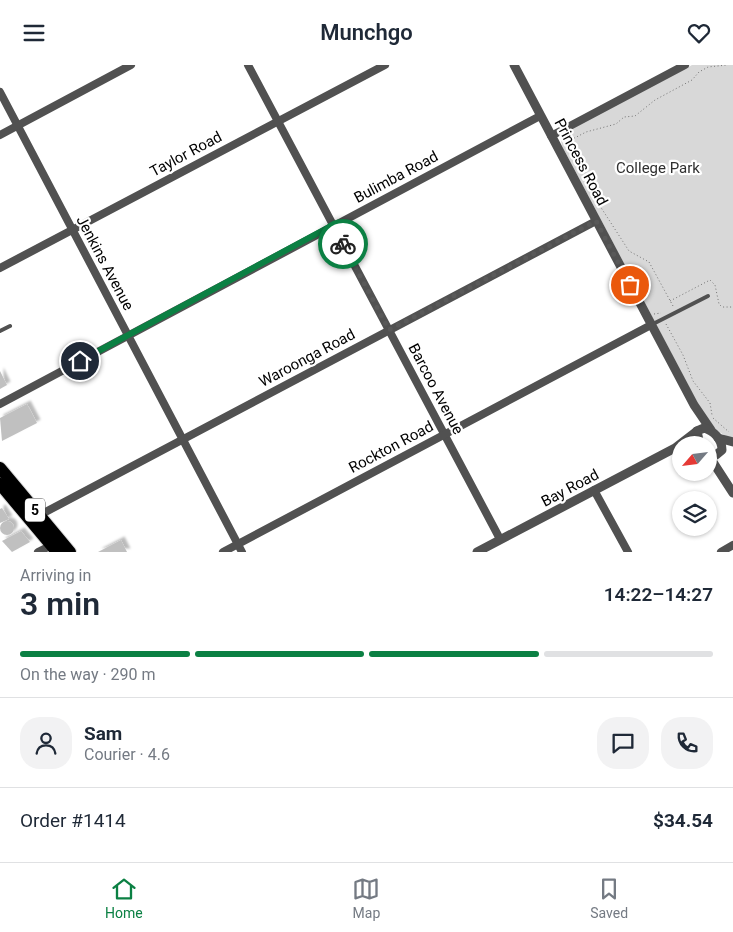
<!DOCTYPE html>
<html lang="en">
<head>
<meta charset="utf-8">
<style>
	:root { --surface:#fff; --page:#f2f2f3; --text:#1f2937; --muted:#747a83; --line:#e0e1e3; --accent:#0b8043 }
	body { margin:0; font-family:Roboto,sans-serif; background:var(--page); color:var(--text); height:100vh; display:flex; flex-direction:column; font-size:19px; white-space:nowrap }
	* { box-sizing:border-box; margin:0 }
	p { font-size:16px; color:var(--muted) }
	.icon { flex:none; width:28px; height:28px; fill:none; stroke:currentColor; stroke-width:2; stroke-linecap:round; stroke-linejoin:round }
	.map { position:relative; height:487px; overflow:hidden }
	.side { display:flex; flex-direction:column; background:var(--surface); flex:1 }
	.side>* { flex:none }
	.needle { width:32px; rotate:242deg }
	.buttons { position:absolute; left:672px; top:371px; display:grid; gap:10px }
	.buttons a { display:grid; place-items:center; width:45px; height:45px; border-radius:50%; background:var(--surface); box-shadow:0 1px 4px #0004; font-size:25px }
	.pin { position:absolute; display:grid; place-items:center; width:42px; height:42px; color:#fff; margin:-21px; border:2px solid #fff; border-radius:50%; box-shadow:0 1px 5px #0007 }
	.courier { position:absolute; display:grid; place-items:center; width:50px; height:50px; margin:-25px; border:4px solid #0b8043; border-radius:50%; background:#fff; color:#222; box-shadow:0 1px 6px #0007 }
	.summary em { font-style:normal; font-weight:600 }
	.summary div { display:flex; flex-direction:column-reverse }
	.summary { display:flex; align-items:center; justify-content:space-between; height:85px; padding:0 20px }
	h1 { font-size:32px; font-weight:600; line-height:38px }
	.bar { display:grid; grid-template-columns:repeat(4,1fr); gap:8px 5px; align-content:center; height:60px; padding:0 20px }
	.bar i { height:6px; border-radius:4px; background:var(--line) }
	.bar .current { background:var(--accent) }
	.bar p { grid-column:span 4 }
	.line { display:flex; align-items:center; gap:12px; padding:0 20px; border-top:1px solid var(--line) }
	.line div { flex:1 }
	.round { display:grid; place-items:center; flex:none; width:52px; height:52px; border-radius:20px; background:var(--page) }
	header { display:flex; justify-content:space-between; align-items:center; height:65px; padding:0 20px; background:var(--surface); font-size:22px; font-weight:600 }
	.tabs { display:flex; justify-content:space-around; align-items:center; height:70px; border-top:1px solid var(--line); background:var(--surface); font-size:14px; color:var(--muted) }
	.tabs a { display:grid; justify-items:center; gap:2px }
	.tabs .current { color:var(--accent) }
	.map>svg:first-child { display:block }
	.green { fill:#d8d8d8 }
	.building { fill:#c0c0c0; filter:url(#shadow) }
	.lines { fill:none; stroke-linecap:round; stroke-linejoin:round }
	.trunk-casing { stroke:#dbdbdb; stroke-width:14 }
	.path { stroke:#737373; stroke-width:1; stroke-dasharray:1 2.5; stroke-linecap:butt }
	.service { stroke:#515151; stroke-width:4 }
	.minor { stroke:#515151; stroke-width:8 }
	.tertiary { stroke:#515151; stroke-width:9 }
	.trunk { stroke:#000; stroke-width:12 }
	.done { stroke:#595959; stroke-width:5; stroke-dasharray:0 9 }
	.route { stroke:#0b8043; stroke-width:6 }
	.labels { text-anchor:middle; stroke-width:4.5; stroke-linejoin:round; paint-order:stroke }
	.shield { fill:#fff; stroke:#4c4c4c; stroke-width:1 }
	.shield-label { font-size:14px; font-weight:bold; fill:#000 }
	.street-label { font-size:15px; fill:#000; stroke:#fff }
	.park-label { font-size:15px; fill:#2f2f2f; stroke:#fff }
</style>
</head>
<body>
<header><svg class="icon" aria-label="menu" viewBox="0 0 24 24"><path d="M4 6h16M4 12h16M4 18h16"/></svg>Munchgo<svg class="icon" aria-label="heart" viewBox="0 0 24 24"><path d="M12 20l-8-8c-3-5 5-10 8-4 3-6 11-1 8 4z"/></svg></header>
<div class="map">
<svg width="733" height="487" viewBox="0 0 733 487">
	<defs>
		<filter id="shadow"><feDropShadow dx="3.5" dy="-3.5" stdDeviation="1" flood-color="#0004"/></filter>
	</defs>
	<rect width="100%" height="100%" fill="#fff"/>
	<path class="green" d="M692,0H733V374C711,366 707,353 696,335L562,81L561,75L568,65Z"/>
	<g class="building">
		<path d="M0,306L7,320L0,324Z"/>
		<path d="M27,339L37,358L2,376L0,353Z"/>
		<path d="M2,443L9,454L0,458V444Z"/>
		<circle cx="7" cy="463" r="7"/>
		<path d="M21,466L30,477L12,487L2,476Z"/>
		<path d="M121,475L127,487H98Z"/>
	</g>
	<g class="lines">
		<defs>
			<g id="trunk">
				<path d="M0,403L70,487"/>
				<path d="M0,419L57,487"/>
			</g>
		</defs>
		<use href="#trunk" class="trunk-casing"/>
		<g class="path">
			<path d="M670,236L710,215L715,220L719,239L722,242H733"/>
			<path d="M673,241L649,197L629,186L591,127L567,77L586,67L616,59L624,52L635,51L655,35L692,15L699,7L708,2L727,0"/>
			<path d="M654,249L661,248"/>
			<path d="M666,259L683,290L693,316L710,338L712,350"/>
			<path d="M713,353L729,367"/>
		</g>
		<g class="service">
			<path d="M651,260L708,231"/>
			<path d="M0,266L10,261"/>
		</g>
		<g class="minor">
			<path d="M248,0L500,474"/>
			<path d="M0,27L242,487"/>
			<path d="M0,70L131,0"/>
			<path d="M551,71L685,0"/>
			<path d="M0,203L385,0"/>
			<path d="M0,339L540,51"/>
			<path d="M594,425L628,487"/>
			<path d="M36,452L596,156"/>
			<path d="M38,487L54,479"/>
			<path d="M223,487L651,260"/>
			<path d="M721,487L733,480"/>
		</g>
		<g class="tertiary">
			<path d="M514,0L694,340L711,365"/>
			<path d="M718,373L733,377"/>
			<path d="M700,380L697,366L704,363C714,366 722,374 722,385L716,390L709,389"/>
			<path d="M709,391L733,428"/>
			<path d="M477,487L675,383L697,366"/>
		</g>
		<use href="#trunk" class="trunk"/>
	</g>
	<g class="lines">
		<path class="done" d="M343,179L389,265L596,156L630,220"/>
		<path class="route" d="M80,296L333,160L343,179"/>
	</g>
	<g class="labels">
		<rect class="shield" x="25" y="433.5" width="20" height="23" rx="4"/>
		<g class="shield-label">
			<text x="35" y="450">5</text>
		</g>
		<g class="street-label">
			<text transform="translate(186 89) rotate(-28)" y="5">Taylor Road</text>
			<text transform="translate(581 97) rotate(62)" y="5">Princess Road</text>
			<text transform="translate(396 112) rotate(-28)" y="5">Bulimba Road</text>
			<text transform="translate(105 198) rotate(62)" y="5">Jenkins Avenue</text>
			<text transform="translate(307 293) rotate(-28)" y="5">Waroonga Road</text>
			<text transform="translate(436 324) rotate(62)" y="5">Barcoo Avenue</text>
			<text transform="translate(391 382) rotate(-28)" y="5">Rockton Road</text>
			<text transform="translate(570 423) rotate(-28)" y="5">Bay Road</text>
		</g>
		<g class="park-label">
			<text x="658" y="108">College Park</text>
		</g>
	</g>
</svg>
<div class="buttons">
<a><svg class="needle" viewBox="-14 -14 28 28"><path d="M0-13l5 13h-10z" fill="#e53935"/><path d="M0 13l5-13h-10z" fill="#747a83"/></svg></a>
<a><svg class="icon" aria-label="layers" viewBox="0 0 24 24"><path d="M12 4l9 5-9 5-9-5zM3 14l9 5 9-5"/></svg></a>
</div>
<div class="pin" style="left:630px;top:220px;background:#ea580c"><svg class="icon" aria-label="bag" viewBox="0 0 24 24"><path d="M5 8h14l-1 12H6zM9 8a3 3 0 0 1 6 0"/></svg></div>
<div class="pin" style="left:80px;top:296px;background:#1f2937"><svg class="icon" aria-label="home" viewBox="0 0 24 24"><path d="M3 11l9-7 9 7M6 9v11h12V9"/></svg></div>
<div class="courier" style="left:343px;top:179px"><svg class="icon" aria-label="bike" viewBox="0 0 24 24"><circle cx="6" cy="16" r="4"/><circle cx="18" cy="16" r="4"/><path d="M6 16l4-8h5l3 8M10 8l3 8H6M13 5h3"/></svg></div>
</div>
<section class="side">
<div class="summary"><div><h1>3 min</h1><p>Arriving in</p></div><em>14:22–14:27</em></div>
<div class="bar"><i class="current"></i><i class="current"></i><i class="current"></i><i></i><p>On the way · 290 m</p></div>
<div class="line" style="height:90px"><a class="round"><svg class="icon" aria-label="person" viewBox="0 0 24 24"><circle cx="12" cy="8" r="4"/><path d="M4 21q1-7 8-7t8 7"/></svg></a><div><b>Sam</b><p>Courier · 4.6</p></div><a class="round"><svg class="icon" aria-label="chat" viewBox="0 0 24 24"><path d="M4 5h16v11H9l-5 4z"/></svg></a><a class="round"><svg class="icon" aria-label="phone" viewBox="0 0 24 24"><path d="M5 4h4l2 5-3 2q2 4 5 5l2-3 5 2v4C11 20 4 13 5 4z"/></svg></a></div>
<div class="line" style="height:65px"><div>Order #1414</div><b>$34.54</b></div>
</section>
<nav class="tabs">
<a class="current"><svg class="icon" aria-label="home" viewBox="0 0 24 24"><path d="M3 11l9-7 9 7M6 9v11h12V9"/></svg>Home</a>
<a><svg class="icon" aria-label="map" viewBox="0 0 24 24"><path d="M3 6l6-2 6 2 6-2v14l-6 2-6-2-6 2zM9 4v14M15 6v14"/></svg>Map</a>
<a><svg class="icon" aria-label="saved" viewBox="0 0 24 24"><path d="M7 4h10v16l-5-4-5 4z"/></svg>Saved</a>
</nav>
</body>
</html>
